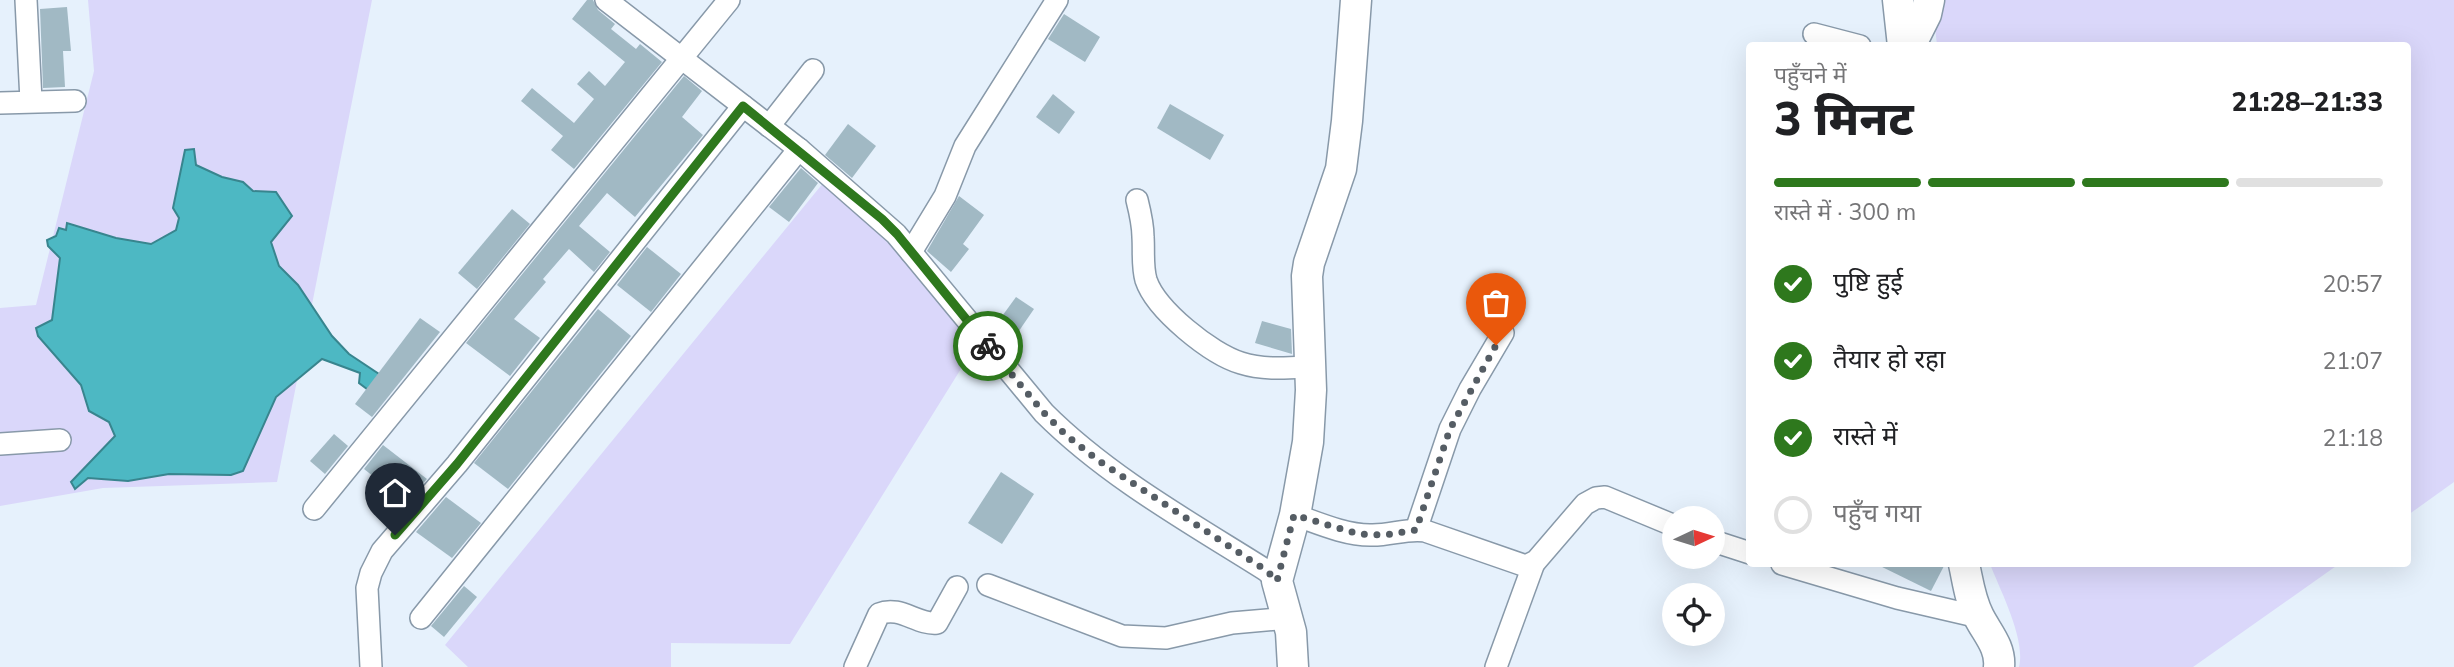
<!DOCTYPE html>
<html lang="hi">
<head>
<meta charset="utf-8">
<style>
	:root { --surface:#fff; --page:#f6f6f6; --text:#202124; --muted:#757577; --line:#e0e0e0; --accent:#2e781d }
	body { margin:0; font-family:Mulish,"Noto Sans Devanagari",sans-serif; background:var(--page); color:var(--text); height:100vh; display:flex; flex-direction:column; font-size:26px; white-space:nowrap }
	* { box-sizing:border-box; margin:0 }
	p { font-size:23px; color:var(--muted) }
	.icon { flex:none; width:38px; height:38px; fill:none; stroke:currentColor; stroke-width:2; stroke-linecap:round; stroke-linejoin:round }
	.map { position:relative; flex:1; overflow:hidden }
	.drawer { position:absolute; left:1746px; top:42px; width:665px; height:525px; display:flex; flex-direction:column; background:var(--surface); border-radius:7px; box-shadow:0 7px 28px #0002 }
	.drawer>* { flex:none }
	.needle { width:46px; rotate:86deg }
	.buttons { position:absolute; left:1662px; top:506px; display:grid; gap:14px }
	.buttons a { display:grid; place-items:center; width:63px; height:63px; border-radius:50%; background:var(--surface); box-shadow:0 7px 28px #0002; font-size:35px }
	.pin { position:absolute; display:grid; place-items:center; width:60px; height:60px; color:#fff; margin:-72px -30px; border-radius:50% 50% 50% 0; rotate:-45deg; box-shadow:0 0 7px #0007 }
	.pin .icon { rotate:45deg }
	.courier { position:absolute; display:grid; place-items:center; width:70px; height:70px; margin:-35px; border:5px solid #2e781d; border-radius:50%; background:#fff; color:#222; box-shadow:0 2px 9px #0007 }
	.head em { font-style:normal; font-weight:800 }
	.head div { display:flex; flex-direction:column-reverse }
	.head { display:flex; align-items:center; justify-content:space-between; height:119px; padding:0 28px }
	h1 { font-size:46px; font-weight:800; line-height:52px }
	.bar { display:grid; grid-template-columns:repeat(4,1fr); gap:10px 7px; align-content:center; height:84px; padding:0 28px }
	.bar i { height:9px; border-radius:5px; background:var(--line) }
	.bar .selected { background:var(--accent) }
	.bar p { grid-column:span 4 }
	ol { padding:0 28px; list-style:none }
	li { display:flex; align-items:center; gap:21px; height:77px }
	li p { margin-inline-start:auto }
	li .icon { padding:7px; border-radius:50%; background:var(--accent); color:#fff; stroke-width:4 }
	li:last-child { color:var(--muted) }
	li i { width:38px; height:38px; border:4px solid var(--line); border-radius:50% }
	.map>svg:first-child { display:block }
	.green { fill:#dad7fa }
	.water { fill:#4db8c3; stroke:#38858e; stroke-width:2 }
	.building { fill:#a1b9c4 }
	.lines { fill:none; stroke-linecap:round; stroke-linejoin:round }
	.street-casing { stroke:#8899a9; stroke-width:24 }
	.secondary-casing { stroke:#8899a9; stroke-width:33 }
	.street { stroke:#fff; stroke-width:21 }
	.secondary { stroke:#fff; stroke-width:30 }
	.done { stroke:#555d64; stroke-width:7; stroke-dasharray:0 12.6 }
	.route { stroke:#2e781d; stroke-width:9 }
</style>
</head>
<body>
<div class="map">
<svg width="2454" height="667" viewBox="0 0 2454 667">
	<rect width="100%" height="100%" fill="#e6f1fc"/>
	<g class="green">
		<path d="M88,0H372L277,482L103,488L0,506V308L36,305L94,71Z"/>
		<path d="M1942,0H2454V482L2408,515V46L1937,45L1934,18Z"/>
		<path d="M824,182L886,225L977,343L790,644L671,643V667H468L445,645Z"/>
		<path d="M1990,564H2339L2193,667H2019C2026,639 2000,590 1990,564Z"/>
	</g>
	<path class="water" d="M194,149L196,165L222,177L243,182L253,191L276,192L292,216L271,242L279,266L298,285L332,336L349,354L382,376L371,392L359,383L360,373L322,359L276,397L243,471L231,475L169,474L128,481L88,478L75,489L71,482L115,436L109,422L89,411L81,385L38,336L36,328L52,320L60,258L48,246L47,240L56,236L59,228L66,230L67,223L116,238L151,244L176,230L179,218L173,208L185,150Z"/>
	<g class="building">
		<path d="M587,0H593L598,10L615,24L611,29L636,49L640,44L662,62L574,169L551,150L563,136L521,101L532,88L574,123L594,99L577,84L589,71L605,86L625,62L572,19Z"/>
		<path d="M67,7L71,51H63L65,87L43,88L40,9Z"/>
		<path d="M1064,14L1100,37L1085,62L1048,39Z"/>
		<path d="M684,76L702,91L682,117L703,135L635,217L607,193L579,226L610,252L594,272L569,249L543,279L546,282L514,319L540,338L510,376L466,343Z"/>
		<path d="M1053,94L1075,112L1059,134L1036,117Z"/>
		<path d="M1170,104L1224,135L1210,160L1157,128Z"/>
		<path d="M848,124L876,146L852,178L825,155Z"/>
		<path d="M801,168L818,183L789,222L769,207Z"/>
		<path d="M959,196L984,215L963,244L969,249L951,272L927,251Z"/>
		<path d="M512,209L530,224L477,289L458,273Z"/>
		<path d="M647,247L681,274L651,312L617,285Z"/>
		<path d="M1016,297L1034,309L1008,347L992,330Z"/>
		<path d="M598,309L631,336L508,489L474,463Z"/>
		<path d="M420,318L440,332L372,417L355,404Z"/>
		<path d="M1262,321L1291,329L1292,354L1255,343Z"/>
		<path d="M334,434L348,446L325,474L310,461Z"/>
		<path d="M383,445L427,479L406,502L364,469Z"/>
		<path d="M1001,472L1034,494L1002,544L968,523Z"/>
		<path d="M446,497L481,523L452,558L416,532Z"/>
		<path d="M1876,564H1945L1931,591Z"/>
		<path d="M464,586L477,597L444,637L431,626Z"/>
	</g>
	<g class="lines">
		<defs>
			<g id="street">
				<path d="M26,0L31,101"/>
				<path d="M606,0L799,149L896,234L1044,413C1108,477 1191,523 1267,571L1277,581"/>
				<path d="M1814,34L1860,46"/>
				<path d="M0,103L75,101"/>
				<path d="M769,126L813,70"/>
				<path d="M1137,200C1140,212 1143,225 1143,237C1144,251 1142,266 1146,280C1156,310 1211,354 1241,363C1263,370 1287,368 1310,367"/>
				<path d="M911,252L945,196L965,146L1057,0"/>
				<path d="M0,444L60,440"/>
				<path d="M314,509L729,0"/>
				<path d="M1295,515C1318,523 1345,535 1370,535C1389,536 1407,528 1425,531L1526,566L1536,561L1585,504L1596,498L1605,497L1675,526"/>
				<path d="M1416,530L1450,429L1470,389L1503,333"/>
				<path d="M1713,541L1750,553"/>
				<path d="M1782,564L1897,598L1979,617"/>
				<path d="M988,585L1122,636L1166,638L1232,623L1288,618"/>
				<path d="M421,618L799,149"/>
				<path d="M371,667L367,588L371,573L382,551L457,464L743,106"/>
				<path d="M855,667L879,614C900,605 917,625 937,623L957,587"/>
				<path d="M1496,667L1534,563"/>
			</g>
			<g id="secondary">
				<path d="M1898,0L1903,46"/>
				<path d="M1910,46L1926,14L1929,0"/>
				<path d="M1964,564C1968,582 1970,600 1979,617C1987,633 2001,647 1999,667"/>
				<path d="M1293,667L1291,632L1277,581L1295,515L1308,442L1311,390L1307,276L1309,263L1341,169L1347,121L1356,0"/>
			</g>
		</defs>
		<use href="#street" class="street-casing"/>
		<use href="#secondary" class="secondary-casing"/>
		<use href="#street" class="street"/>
		<use href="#secondary" class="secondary"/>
	</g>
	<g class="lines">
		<path class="done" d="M988,346L1044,413L1066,435L1099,461L1267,571L1277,581L1294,515L1359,534L1385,535L1416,530L1450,429L1496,345"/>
		<path class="route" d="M395,535L457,464L743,106L882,219L897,234L988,346"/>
	</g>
</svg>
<div class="buttons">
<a><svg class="needle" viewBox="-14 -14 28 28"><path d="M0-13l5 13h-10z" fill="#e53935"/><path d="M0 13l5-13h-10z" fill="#757577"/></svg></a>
<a><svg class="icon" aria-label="locate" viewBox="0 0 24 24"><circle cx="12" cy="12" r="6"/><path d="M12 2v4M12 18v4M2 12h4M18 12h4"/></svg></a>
</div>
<div class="pin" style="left:1496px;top:345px;background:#ea580c"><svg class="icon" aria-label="bag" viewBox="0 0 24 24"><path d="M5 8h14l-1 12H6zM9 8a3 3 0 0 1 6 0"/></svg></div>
<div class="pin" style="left:395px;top:535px;background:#1f2937"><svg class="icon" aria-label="home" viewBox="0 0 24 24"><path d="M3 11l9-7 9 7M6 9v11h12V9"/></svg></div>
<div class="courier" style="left:988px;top:346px"><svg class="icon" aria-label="bike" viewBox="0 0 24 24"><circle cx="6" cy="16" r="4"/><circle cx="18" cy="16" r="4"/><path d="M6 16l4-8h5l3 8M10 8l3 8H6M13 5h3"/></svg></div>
<section class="drawer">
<div class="head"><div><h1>3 मिनट</h1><p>पहुँचने में</p></div><em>21:28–21:33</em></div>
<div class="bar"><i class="selected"></i><i class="selected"></i><i class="selected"></i><i></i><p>रास्ते में · 300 m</p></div>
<ol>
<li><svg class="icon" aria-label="check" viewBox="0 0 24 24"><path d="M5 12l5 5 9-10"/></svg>पुष्टि हुई<p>20:57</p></li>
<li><svg class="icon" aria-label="check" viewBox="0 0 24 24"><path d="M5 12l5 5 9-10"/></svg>तैयार हो रहा<p>21:07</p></li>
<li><svg class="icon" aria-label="check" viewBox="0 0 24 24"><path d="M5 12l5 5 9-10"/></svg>रास्ते में<p>21:18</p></li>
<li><i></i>पहुँच गया</li>
</ol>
</section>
</div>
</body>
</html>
